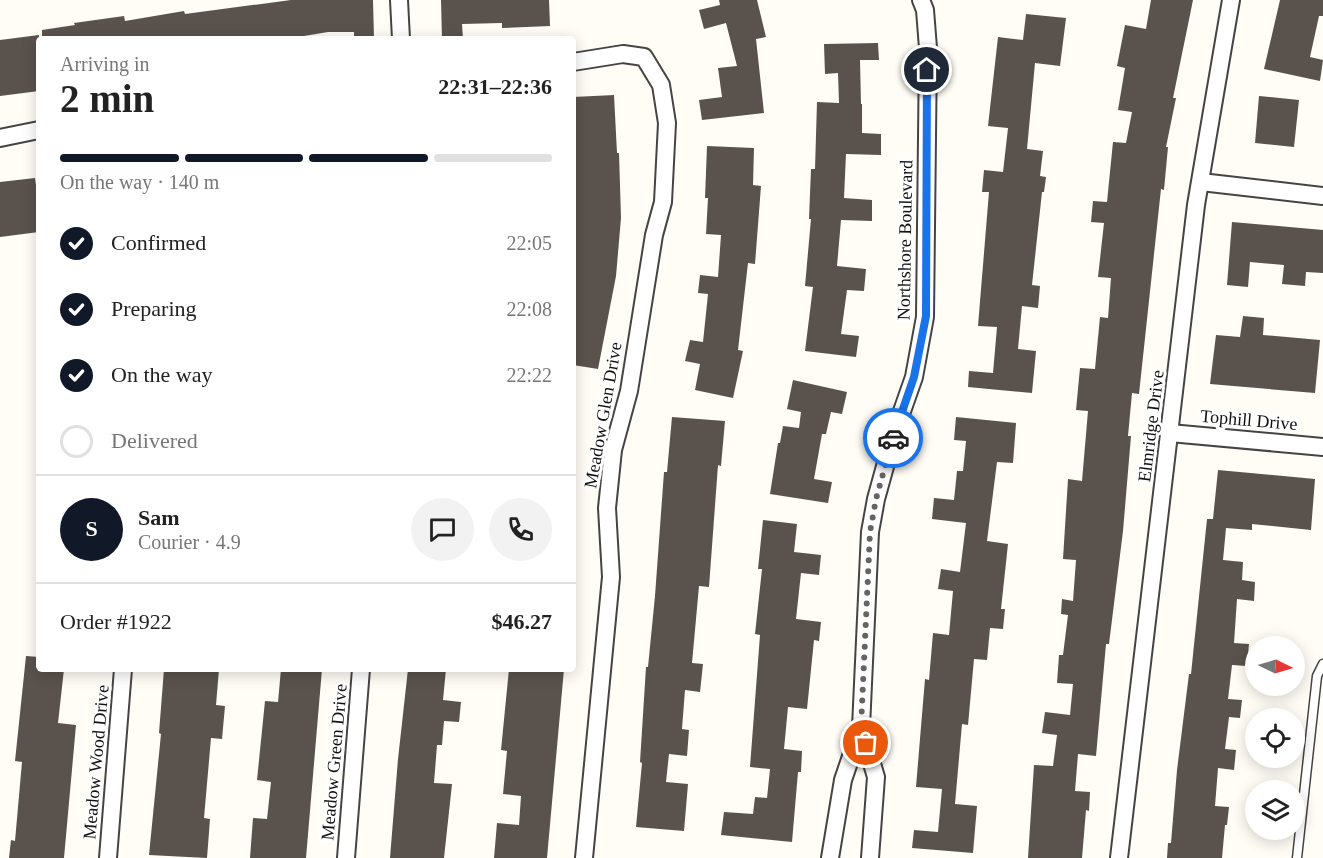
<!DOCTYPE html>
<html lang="en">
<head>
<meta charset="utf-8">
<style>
	:root { --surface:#fff; --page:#f2f2f2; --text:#222; --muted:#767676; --line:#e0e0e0; --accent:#111827 }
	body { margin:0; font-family:"Times New Roman",serif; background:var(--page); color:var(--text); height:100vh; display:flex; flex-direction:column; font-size:22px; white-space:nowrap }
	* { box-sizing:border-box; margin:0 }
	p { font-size:20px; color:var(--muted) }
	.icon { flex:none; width:33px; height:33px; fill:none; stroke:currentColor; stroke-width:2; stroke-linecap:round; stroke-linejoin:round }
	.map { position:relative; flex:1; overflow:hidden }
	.details { position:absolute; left:36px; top:36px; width:540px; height:636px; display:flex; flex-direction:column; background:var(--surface); border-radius:6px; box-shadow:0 3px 15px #0003 }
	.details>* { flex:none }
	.needle { width:39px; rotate:95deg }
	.controls { position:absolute; left:1245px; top:636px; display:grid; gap:12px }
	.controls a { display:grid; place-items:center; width:60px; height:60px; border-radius:50%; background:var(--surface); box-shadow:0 3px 15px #0003; font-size:30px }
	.pin { position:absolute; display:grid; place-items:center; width:51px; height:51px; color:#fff; margin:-26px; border:3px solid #fff; border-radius:50%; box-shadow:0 2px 6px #0007 }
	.courier { position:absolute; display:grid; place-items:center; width:60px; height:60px; margin:-30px; border:4px solid #1a73e8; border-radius:50%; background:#fff; color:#222; box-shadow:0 2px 8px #0007 }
	.headline em { font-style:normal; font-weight:700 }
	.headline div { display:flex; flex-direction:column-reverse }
	.headline { display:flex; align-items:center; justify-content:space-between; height:102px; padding:0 24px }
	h1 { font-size:39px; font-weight:700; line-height:45px }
	.bar { display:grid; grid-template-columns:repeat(4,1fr); gap:9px 6px; align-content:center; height:72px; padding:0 24px }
	.bar i { height:8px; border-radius:4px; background:var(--line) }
	.bar .on { background:var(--accent) }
	.bar p { grid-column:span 4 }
	.line { display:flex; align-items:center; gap:15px; padding:0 24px; border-top:2px solid var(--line) }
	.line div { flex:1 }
	.round { display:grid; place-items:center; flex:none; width:63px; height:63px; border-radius:32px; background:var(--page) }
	ol { padding:0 24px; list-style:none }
	li { display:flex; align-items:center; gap:18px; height:66px }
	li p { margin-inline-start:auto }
	li .icon { padding:6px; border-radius:50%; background:var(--accent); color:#fff; stroke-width:4 }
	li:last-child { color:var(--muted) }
	li i { width:33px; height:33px; border:3px solid var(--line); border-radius:50% }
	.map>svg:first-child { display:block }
	.building { fill:#5a524d }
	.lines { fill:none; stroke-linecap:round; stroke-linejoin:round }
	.service-casing { stroke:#444; stroke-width:11 }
	.minor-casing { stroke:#444; stroke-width:20 }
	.service { stroke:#fff; stroke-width:8 }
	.minor { stroke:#fff; stroke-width:16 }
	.done { stroke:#646461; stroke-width:6; stroke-dasharray:0 10.8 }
	.route { stroke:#1a73e8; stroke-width:8 }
	.labels { text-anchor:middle; stroke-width:6; stroke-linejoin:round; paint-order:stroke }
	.street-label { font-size:18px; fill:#111; stroke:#fff }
</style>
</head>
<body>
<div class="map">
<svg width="1323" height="858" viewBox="0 0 1323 858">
	<rect width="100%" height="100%" fill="#fffdf5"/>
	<g class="building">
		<path d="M291,0H373L374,39H354V32H328L286,39H42V30L75,25L74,23L124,16L125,21L184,11L185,14Z"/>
		<path d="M441,0H549L550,26L502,28V23L462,24L463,39H442Z"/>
		<path d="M719,0H757L766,37L756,39L764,113L702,120L699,100L722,97L718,68L737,66L726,23L704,29L699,10L720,5Z"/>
		<path d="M1151,0H1193L1173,98H1176L1166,147H1168L1164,190L1161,189L1139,394L1132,393L1128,436H1131L1123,531L1109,644H1106L1096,756L1078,754L1075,791L1090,792L1089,811L1086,810L1082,858H1028L1034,765L1053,766L1057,735L1042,733L1045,712L1070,715L1073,684L1057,683L1059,655H1063L1068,615L1061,614L1062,599L1073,601L1076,560L1063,559L1068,479L1082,481L1088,411L1076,410L1080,368L1095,369L1100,317L1108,318L1111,278L1098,277L1104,223L1091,222L1093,201L1107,202L1113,142L1126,143L1132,112L1118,110L1125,68L1117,66L1125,25L1146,29Z"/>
		<path d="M1280,0H1323V16H1319L1310,57L1323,60L1320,81L1264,69Z"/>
		<path d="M1026,14L1066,18L1060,66L1035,63L1027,149L1043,151L1040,176L1046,177L1044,192H1042L1032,285L1040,286L1038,308L1022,306L1018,349L1036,351L1032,393L968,387L969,371L993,373L997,327L978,326L989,192H982L984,170L1003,172L1008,128L988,126L998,37L1023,40Z"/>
		<path d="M39,35V91L0,96V40Z"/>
		<path d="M878,43L879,60H860L861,104H862V133L881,134V155L846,154L844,198L872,200V221L841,220L837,266L866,269L864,291L847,290L841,334L859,336L856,357L805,351L813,287L805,286L811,219H809L811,169H815L817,102L839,103L838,73L825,74L824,44Z"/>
		<path d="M614,95L617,153H619L621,218L616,276L598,369L573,365V237L576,199H573V97Z"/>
		<path d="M1259,96L1299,100L1294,147L1255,143Z"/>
		<path d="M707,146L754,148L753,185L761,186L755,264L748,263L738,350L743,351L733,398L695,390L700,364L685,361L690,340L703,342L708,294L698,293L700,275L718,277L721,235L706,234L708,198H705Z"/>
		<path d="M35,178L37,193H39V232L0,237V182Z"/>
		<path d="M1232,222L1323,230V273L1306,272L1305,286L1282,284L1284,265L1250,262L1248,287L1227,285Z"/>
		<path d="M1243,316L1264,318L1263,335L1320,340L1315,393L1210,384L1216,335L1240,337Z"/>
		<path d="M793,380L847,392L842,414L831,412L826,434H822L814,479L832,482L828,503L770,494L778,443H780L783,426L799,428L801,412L787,409Z"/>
		<path d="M672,417L725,421L721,466L718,465L709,587L699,586L692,663L703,664L700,692L685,690L682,729L689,730L687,756L669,754L666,782L688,784L684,831L636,827L642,763L640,762L646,667H648L655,596L664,472H667Z"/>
		<path d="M956,417L1016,423L1013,463L997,462L987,541L1008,544L1001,609H1005L1003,629L990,628L987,660L974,659L968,725L962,724L955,804L977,806L973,853L912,848L914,830L938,832L942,789L916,787L925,679L929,680L933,633L949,635L953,591L938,589L941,569L960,572L966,523L932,519L934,498L954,500L957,471H963L966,441L954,440Z"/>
		<path d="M1218,470L1315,479L1311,530L1252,524V530L1226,528L1223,560L1243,562L1242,580L1255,582L1254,601L1237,599L1234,643L1249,644L1247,666L1232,665L1228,699L1242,700L1240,718L1229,717L1225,749L1236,750L1234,770L1218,768L1215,806L1229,807L1227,825H1225L1222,858H1167L1168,843H1171L1177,770L1189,674H1191L1207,519H1213Z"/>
		<path d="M763,520L797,524L794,552L821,555L819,575L801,573L796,619L821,622L819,641L814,640L807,709L788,707L784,749L802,751L801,772H798L792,842L721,835L724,812L753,814L755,797L767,798L770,769L750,767L760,635L755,634L762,569H758Z"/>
		<path d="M26,656L39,657V669H64L58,723L76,725L64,858H9L11,840L15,841L22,762L15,761Z"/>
		<path d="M164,669H219L216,705L225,706L222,739L211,738L204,818L210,819L207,858L149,855L161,734L159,733Z"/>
		<path d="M281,669H322L306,858H250L253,818L267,819L271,782L257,780L265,701L278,702Z"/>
		<path d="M408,669H446L443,700L461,702L459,722L444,721L442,745H437L434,783L452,784L444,858H390L398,759Z"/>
		<path d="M509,669H564L547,858H494L497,823L519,825L521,796L503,794L507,751L501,750Z"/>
	</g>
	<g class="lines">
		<defs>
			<path id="service" d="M1297,858L1317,676L1323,664"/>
			<g id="minor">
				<path d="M399,0L401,39"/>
				<path d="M573,62L623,54L644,57L661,85L667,123L663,202L654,235L629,391L613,450L607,508L611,577L584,858"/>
				<path d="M0,138L39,130"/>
				<path d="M1201,182L1323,196"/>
				<path d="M1170,433L1323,447"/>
				<path d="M861,727L876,777L870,858"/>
				<path d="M108,858L123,669"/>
				<path d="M346,858L361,669"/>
				<path d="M830,858L843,780L861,727L870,532L876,499L894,434L914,377L925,317L928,48L925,10L921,0"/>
				<path d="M1119,858L1196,205L1231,0"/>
			</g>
		</defs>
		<use href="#service" class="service-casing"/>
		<use href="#minor" class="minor-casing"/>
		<use href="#service" class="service"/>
		<use href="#minor" class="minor"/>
	</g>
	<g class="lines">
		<path class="done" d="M866,743L861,727L870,532L876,499L893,438"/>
		<path class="route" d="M893,438L914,377L926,316L927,70"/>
	</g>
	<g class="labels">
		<g class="street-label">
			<text transform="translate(905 240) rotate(-89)" y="6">Northshore Boulevard</text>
			<text transform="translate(603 415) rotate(-80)" y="6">Meadow Glen Drive</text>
			<text transform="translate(1249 420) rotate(5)" y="6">Tophill Drive</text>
			<text transform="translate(1151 426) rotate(-83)" y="6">Elmridge Drive</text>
			<text transform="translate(96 762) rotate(-85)" y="6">Meadow Wood Drive</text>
			<text transform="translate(334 762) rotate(-85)" y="6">Meadow Green Drive</text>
		</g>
	</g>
</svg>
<div class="controls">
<a><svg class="needle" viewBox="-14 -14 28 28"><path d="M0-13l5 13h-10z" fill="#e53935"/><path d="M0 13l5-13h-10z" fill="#767676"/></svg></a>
<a><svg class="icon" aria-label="locate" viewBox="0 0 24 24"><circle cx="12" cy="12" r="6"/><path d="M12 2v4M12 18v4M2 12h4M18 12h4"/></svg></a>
<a><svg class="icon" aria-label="layers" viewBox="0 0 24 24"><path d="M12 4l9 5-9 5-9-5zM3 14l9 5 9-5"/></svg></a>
</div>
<div class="pin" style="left:866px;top:743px;background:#ea580c"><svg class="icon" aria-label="bag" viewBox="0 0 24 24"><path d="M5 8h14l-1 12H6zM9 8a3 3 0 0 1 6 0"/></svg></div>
<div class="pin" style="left:927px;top:70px;background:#1f2937"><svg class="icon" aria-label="home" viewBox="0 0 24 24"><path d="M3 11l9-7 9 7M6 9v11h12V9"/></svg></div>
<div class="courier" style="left:893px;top:438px"><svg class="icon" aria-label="car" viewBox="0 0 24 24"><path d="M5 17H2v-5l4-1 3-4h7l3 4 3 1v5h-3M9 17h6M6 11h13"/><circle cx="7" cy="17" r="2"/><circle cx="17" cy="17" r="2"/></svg></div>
<section class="details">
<div class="headline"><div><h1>2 min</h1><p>Arriving in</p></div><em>22:31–22:36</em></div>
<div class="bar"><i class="on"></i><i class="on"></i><i class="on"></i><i></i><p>On the way · 140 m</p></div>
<ol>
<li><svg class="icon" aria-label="check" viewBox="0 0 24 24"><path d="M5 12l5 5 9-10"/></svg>Confirmed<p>22:05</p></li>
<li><svg class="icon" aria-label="check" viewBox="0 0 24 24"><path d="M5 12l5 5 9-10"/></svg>Preparing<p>22:08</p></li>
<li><svg class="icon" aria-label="check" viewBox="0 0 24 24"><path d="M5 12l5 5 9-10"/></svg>On the way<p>22:22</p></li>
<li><i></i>Delivered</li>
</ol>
<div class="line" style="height:108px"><b class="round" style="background:var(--accent);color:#fff">S</b><div><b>Sam</b><p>Courier · 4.9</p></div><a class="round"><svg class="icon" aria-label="chat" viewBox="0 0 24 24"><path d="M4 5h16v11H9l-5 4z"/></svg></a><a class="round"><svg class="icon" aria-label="phone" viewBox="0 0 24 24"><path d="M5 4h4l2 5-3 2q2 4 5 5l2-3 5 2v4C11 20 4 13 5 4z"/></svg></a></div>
<div class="line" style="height:78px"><div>Order #1922</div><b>$46.27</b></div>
</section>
</div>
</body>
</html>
